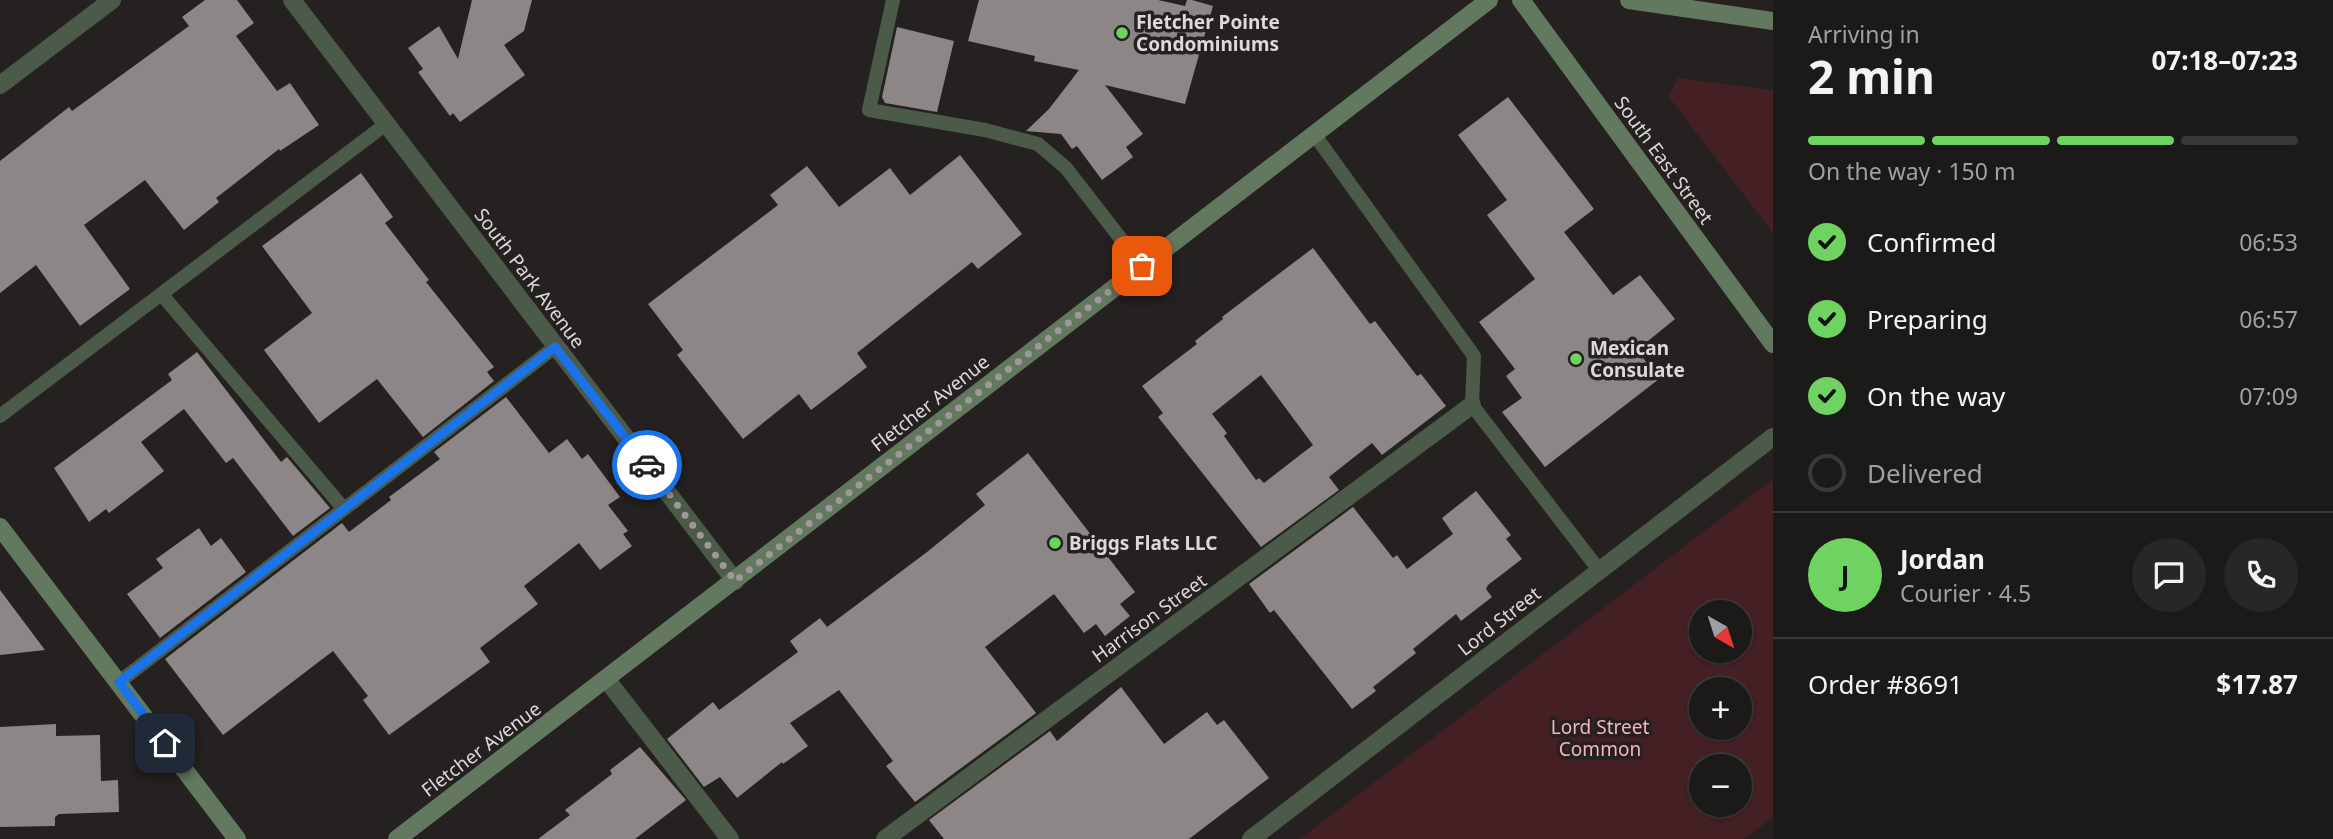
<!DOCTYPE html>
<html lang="en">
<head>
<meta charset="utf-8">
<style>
	:root { --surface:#1c1919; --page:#292626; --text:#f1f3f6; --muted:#a0a0a2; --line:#3a3838; --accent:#6ed360 }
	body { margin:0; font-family:"Noto Sans",sans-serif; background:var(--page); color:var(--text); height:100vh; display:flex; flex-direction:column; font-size:26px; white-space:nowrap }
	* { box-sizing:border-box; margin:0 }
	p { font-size:23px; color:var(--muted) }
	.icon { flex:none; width:38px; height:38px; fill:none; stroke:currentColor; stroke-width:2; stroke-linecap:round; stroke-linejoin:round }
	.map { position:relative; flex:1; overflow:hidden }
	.details { display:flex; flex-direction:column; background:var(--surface); width:560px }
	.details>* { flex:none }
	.needle { width:46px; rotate:141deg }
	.controls { position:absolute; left:1689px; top:600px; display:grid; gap:14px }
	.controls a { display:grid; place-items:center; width:63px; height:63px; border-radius:50%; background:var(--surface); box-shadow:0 2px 5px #0004,0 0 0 2px var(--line); font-size:35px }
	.pin { position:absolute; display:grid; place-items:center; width:60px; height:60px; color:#fff; margin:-30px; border-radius:14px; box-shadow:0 4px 10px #0006 }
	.courier { position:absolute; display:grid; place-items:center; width:70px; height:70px; margin:-35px; border:5px solid #1a73e8; border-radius:50%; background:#fff; color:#222; box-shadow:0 2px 9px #0007 }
	.overview em { font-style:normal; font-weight:700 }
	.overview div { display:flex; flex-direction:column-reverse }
	.overview { display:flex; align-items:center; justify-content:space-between; height:119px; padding:0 35px }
	h1 { font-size:46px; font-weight:700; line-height:52px }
	.bar { display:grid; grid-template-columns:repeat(4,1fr); gap:10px 7px; align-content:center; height:84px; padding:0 35px }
	.bar i { height:9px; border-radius:5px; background:var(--line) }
	.bar .on { background:var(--accent) }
	.bar p { grid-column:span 4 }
	.line { display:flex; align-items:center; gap:18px; padding:0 35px; border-top:2px solid var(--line) }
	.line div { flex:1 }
	.round { display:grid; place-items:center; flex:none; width:74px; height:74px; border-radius:37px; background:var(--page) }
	ol { padding:0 35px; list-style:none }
	li { display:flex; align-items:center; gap:21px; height:77px }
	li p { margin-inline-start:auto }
	li .icon { padding:7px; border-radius:50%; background:var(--accent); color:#111; stroke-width:4 }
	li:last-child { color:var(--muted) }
	li i { width:38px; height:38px; border:4px solid var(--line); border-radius:50% }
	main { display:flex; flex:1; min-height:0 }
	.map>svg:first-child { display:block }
	.green { fill:#441f24; fill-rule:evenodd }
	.building { fill:#8c8686; fill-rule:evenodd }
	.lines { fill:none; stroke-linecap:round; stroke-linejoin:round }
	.lane { stroke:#4c5a49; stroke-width:14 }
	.street { stroke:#4c5a49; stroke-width:18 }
	.secondary { stroke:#63795f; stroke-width:18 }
	.done { stroke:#9d9999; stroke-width:7; stroke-dasharray:0 12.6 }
	.route { stroke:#1a73e8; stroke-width:9 }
	.poi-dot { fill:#6ed360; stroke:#262121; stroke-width:2.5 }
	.labels { text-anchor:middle; stroke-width:7; stroke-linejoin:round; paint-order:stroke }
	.poi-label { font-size:19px; font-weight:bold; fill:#ddd9da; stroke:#262121; text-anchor:start }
	.street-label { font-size:19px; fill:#ddd9da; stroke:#262121 }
	.park-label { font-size:19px; fill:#f8b3b9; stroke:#262121 }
</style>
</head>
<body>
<main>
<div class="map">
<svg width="1773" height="839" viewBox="0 0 1773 839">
	<rect width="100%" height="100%" fill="#262121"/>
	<g class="green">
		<path d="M1678,78L1773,90V233L1669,97Z"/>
		<path d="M1773,479V817L1744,839H1300ZM1701,612H1740V651H1701ZM1701,690H1740V728H1701ZM1701,766H1740V805H1701Z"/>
	</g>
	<g class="building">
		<path d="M205,0H237L254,23L236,36L277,91L290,83L319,125L280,151L279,149L216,198L219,202L184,230L145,180L84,225L130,289L80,326L36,265L0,293V161L69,107L72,111L189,26L182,17Z"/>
		<path d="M472,0H532L524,31L504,45L525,75L460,122L453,113L450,116L418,72L423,69L408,48L439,26L458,59Z"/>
		<path d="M979,0H1158L1185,6L1187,0H1192L1213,6L1185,104L1105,85L1143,134L1126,147L1133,157L1102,180L1077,146L1072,149L1061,134L1026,131L1049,109L1079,70L1034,61L1035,56L968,41Z"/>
		<path d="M897,27L954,41L937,112L885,103L882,97Z"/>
		<path d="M1508,97L1594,209L1564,232L1613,295L1640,275L1675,319L1637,350L1659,379L1545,467L1502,412L1522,398L1506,376L1515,369L1479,322L1535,279L1487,215L1507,200L1458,135Z"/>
		<path d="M960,155L1022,234L978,269L972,262L857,353L867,367L811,410L799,394L743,439L677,355L683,350L648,304L778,205L770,195L807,166L839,207L890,168L910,195Z"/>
		<path d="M361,173L393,217L385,223L429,280L426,282L494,367L487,372L494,381L423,437L377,379L319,423L264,350L312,313L262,246Z"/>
		<path d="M1313,248L1370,324L1375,321L1417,376L1421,374L1446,406L1382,455L1372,443L1329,477L1339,490L1261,547L1158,417L1163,413L1142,386L1197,344L1195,341L1223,319L1222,317ZM1261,375L1313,445L1264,483L1259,478L1256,480L1224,436L1227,433L1212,414Z"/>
		<path d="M197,352L281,462L287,457L330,508L293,536L233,458L226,463L184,409L141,442L164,471L109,513L106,509L89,522L54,468L172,380L168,374Z"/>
		<path d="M506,397L549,453L567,439L582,459L588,454L620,497L608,505L628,531L623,534L632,546L600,570L579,543L524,586L538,604L480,648L490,662L389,735L363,700L368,696L333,651L223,735L165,659L342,523L349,532L391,500L389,497L440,459L434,452Z"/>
		<path d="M1028,453L1135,592L1120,604L1130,616L1105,636L1096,624L1084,633L1054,594L985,647L1036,713L915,802L886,766L893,761L839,690L790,723L808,746L783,764L782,762L737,798L720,777L704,787L667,739L713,702L719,710L722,708L798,652L790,641L820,618L827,627L927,552L985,505L976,494Z"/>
		<path d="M1476,491L1511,535L1506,539L1522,559L1488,585L1486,589L1492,597L1461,621L1456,614L1413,649L1416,653L1373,687L1376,691L1352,709L1274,610L1270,613L1249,584L1353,507L1393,558L1397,555L1407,569L1453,534L1442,518Z"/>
		<path d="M199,528L211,546L221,538L246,572L160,638L127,594L163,568L156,559Z"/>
		<path d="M0,590L45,650L0,655Z"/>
		<path d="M1121,687L1164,744L1207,712L1217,725L1224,720L1269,778L1189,839H944L929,820L1050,731L1057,741Z"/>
		<path d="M56,724V736L100,735L101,781L118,780L119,812L59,814L55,817V826L0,827V727Z"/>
		<path d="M640,747L686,800L635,839H538L570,815L565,810L612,774L610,770Z"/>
	</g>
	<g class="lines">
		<g class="lane">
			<path d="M893,0L869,110L985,130L1038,144L1066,168L1142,266"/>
			<path d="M1314,134L1474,356L1472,405L1599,570"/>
			<path d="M163,296L344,509"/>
			<path d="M0,416L386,124"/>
			<path d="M119,682L555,347"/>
		</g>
		<g class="street">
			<path d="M292,0L735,581"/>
			<path d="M0,85L112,0"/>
			<path d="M607,680L730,839"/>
			<path d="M885,839L1472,405"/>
			<path d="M1251,839L1773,437"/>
		</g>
		<g class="secondary">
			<path d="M1521,0L1773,344"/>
			<path d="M1629,0L1773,21"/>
			<path d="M0,527L237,839"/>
			<path d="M397,839L1489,0"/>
		</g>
	</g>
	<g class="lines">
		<path class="done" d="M647,465L735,581L1142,266"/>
		<path class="route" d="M165,743L119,682L555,347L647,465"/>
	</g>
	<g class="poi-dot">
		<circle cx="1122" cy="33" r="7"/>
		<circle cx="1576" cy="359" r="7"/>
		<circle cx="1055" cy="543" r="7"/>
	</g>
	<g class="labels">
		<g class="poi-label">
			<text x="1136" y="29">Fletcher Pointe<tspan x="1136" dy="22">Condominiums</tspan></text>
			<text x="1590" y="355">Mexican<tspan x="1590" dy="22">Consulate</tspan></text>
			<text x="1069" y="550">Briggs Flats LLC</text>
		</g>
		<g class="street-label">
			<text transform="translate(1664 160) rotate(54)" y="7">South East Street</text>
			<text transform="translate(530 278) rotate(53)" y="7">South Park Avenue</text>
			<text transform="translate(930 403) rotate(-38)" y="7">Fletcher Avenue</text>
			<text transform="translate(1149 618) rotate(-36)" y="7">Harrison Street</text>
			<text transform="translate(1499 621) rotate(-38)" y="7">Lord Street</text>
			<text transform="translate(481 749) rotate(-37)" y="7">Fletcher Avenue</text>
		</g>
		<g class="park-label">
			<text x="1600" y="734">Lord Street<tspan x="1600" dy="22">Common</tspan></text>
		</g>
	</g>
</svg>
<div class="controls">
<a><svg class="needle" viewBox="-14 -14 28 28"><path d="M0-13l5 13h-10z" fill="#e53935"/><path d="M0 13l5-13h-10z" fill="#a0a0a2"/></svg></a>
<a>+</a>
<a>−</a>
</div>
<div class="pin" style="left:1142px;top:266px;background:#ea580c"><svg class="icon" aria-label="bag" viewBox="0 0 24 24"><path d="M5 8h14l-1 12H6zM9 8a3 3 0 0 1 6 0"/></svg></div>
<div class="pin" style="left:165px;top:743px;background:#1f2937"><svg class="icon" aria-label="home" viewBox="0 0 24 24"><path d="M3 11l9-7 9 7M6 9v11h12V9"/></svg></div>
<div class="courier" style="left:647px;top:465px"><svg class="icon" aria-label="car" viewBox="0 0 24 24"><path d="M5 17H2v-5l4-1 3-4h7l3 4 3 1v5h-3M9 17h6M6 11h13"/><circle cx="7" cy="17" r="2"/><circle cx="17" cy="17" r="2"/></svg></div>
</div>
<section class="details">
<div class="overview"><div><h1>2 min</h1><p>Arriving in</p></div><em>07:18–07:23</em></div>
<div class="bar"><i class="on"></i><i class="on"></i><i class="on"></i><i></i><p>On the way · 150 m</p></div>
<ol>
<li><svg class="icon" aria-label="check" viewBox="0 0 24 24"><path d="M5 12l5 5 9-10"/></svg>Confirmed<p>06:53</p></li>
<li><svg class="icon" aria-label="check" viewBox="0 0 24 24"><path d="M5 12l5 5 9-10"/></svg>Preparing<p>06:57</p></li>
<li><svg class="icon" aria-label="check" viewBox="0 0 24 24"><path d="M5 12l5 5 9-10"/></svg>On the way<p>07:09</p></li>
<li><i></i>Delivered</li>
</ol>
<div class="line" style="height:126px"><b class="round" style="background:var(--accent);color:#111">J</b><div><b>Jordan</b><p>Courier · 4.5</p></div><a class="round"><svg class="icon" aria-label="chat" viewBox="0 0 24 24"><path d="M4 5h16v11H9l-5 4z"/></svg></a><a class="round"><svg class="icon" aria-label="phone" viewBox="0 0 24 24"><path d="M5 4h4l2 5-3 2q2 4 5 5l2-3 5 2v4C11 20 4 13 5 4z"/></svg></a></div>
<div class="line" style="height:91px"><div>Order #8691</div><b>$17.87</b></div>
</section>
</main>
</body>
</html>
